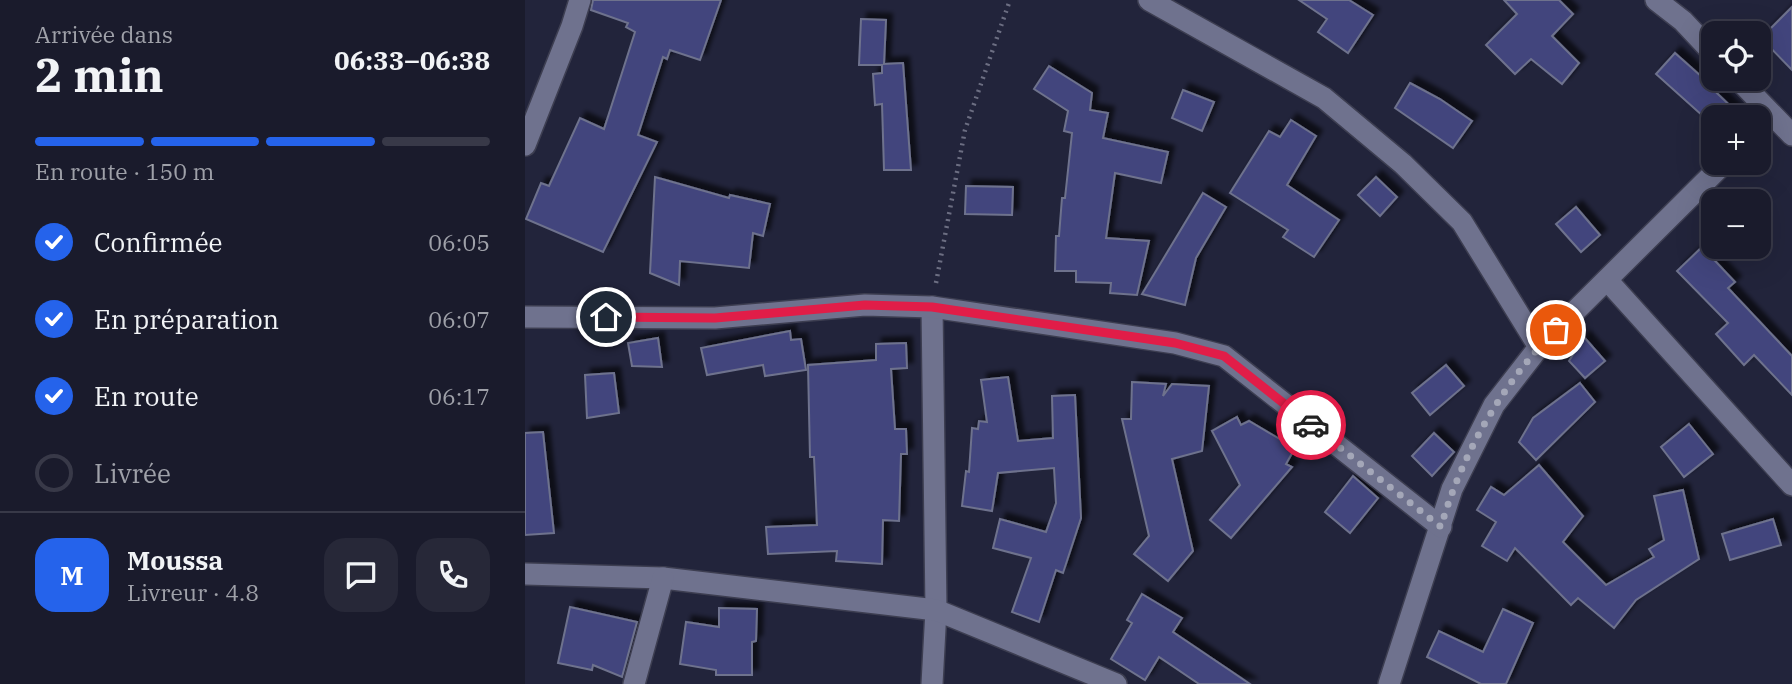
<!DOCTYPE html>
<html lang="fr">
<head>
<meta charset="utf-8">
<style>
	:root { --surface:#1a1b2c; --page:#272838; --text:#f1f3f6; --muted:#9fa1a9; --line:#383948; --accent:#2563eb }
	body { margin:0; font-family:"IBM Plex Serif",serif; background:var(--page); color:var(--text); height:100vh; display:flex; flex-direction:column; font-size:26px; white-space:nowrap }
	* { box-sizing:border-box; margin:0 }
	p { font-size:23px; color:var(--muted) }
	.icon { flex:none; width:38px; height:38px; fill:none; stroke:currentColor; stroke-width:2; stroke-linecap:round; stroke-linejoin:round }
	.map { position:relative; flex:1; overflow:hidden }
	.drawer { display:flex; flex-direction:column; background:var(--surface); width:525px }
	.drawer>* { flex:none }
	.fabs { position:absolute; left:1176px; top:21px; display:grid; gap:14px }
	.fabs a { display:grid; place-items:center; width:70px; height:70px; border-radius:14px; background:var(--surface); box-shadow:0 7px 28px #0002,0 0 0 2px var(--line); font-size:35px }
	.pin { position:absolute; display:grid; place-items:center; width:60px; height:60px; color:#fff; margin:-30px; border:4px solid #fff; border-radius:50%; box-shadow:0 2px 7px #0007 }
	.courier { position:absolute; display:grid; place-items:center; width:70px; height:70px; margin:-35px; border:5px solid #e11d48; border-radius:50%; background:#fff; color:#222; box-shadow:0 2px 9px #0007 }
	.summary em { font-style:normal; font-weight:700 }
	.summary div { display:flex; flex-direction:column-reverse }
	.summary { display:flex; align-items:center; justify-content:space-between; height:119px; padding:0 35px }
	h1 { font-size:46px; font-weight:700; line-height:52px }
	.bar { display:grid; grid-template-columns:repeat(4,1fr); gap:10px 7px; align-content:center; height:84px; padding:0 35px }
	.bar i { height:9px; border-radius:5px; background:var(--line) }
	.bar .selected { background:var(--accent) }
	.bar p { grid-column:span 4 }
	.line { display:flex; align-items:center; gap:18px; padding:0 35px; border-top:2px solid var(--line) }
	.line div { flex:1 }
	.round { display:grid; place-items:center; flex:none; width:74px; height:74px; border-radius:21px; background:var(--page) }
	ol { padding:0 35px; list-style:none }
	li { display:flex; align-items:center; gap:21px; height:77px }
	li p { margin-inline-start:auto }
	li .icon { padding:7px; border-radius:50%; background:var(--accent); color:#fff; stroke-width:4 }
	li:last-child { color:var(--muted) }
	li i { width:38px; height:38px; border:4px solid var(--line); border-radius:50% }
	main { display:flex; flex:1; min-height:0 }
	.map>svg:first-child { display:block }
	.building { fill:#42457d; stroke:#6e728d; stroke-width:2; filter:url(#shadow) }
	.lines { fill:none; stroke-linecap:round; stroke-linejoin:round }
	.street-casing { stroke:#3d3e51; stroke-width:24 }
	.path { stroke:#6c6e82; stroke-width:4.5; stroke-dasharray:2 5; stroke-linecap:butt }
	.street { stroke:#6f728e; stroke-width:21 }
	.done { stroke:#a4a7b8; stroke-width:7; stroke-dasharray:0 12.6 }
	.route { stroke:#e11d48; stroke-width:9 }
</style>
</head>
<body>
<main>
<section class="drawer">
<div class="summary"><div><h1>2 min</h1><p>Arrivée dans</p></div><em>06:33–06:38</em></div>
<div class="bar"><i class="selected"></i><i class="selected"></i><i class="selected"></i><i></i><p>En route · 150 m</p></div>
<ol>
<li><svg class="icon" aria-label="check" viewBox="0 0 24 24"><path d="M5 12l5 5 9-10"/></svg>Confirmée<p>06:05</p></li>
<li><svg class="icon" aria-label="check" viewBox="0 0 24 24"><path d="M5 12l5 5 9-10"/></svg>En préparation<p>06:07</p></li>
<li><svg class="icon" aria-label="check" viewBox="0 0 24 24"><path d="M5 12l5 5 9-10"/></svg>En route<p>06:17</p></li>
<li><i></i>Livrée</li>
</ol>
<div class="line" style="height:126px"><b class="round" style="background:var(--accent);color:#fff">M</b><div><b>Moussa</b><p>Livreur · 4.8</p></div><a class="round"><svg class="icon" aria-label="chat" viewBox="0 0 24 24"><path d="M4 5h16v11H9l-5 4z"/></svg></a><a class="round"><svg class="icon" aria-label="phone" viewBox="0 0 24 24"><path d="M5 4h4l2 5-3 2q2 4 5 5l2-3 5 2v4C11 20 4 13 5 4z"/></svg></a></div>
</section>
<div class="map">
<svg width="1267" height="684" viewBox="0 0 1267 684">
	<defs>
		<filter id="shadow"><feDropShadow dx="6" dy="-6" stdDeviation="2" flood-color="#0009"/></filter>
	</defs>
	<rect width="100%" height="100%" fill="#22243b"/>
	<g class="building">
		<path d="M68,0H196L175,60L145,50L142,59L138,57L113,135L132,142L78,252L1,219L16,183L24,186L55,118L79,129L110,32L101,27L103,23L66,10Z"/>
		<path d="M774,0H824L848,15L823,53L793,32L802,19Z"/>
		<path d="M979,0H1034L1048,14L1027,36L1054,63L1037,84L1006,59L990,74L961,45L992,14Z"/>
		<path d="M1267,7V70L1236,38Z"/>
		<path d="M336,19L361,20L359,64L378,63L386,170H359L357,104L350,105L348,74L357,73V65H334Z"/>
		<path d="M1150,53L1177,77L1176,78L1217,117H1179L1131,74Z"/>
		<path d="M524,66L567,93L565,110L583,113L578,138L643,152L636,183L590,173L581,238L624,241L612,295L585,293L586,283L551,282V271H530L531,236H534L537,198H540L547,133L539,131L543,111L509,89Z"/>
		<path d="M885,83L915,99L947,121L928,148L870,108Z"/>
		<path d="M658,90L689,102L677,131L647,118Z"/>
		<path d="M766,120L791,136L762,185L814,220L789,257L758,237L763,230L705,193L744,131L755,137Z"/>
		<path d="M130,177L204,198L205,195L245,204L238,236L228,233L224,268L155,261L154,285L125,273Z"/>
		<path d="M851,177L872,197L855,216L833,195Z"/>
		<path d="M441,186L488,187L487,215L440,214Z"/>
		<path d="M678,193L701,207L671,258L660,305L617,294Z"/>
		<path d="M1051,207L1075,235L1056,252L1031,224Z"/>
		<path d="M1177,247L1210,282L1203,288L1267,356V395L1229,355L1219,365L1191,334L1203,323L1152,271Z"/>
		<path d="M265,331L266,340L276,339L281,370L240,376L238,365L182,375L176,348Z"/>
		<path d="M1059,337L1080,361L1060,378L1044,361Z"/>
		<path d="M133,338L137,367L107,366L103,343Z"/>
		<path d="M381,343L382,368L366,369L370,429H381L382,454H376L374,521L358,520L357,564L311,561L312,551L243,554L241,527L292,525L289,457H285L283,365L351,360V344Z"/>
		<path d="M921,365L939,386L905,415L887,393Z"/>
		<path d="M89,373L94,413L62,418L60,375Z"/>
		<path d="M483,377L493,441L528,438L527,396L550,395L556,518L538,573L531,570L514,622L487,612L506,558L468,548L475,519L521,532L531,503L529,468L473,473L467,511L437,506L441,471L444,472L447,428L453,429L454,421L462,422L456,380Z"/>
		<path d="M607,382L641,384L638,396L647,384L684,386L677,451L647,459L668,551L643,581L609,554L624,536L597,419H606Z"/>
		<path d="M1055,383L1070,402L1011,460L994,442L1008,418Z"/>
		<path d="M712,417L716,425L724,421L770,448L761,464L767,467L706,538L685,520L715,485L687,431Z"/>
		<path d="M1164,424L1188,454L1159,477L1136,447Z"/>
		<path d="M18,432L29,533L0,535V433Z"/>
		<path d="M909,433L929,452L907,476L887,456Z"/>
		<path d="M1014,465L1058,516L1038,542L1081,585L1129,557L1124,549L1139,540L1129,496L1158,490L1174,559L1111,600L1089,628L1053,598L1046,605L990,548L982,561L957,546L971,522L952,510L966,487L979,495Z"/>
		<path d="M828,476L853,498L825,533L800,512Z"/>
		<path d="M1248,519L1256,545L1205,560L1197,534Z"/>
		<path d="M617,594L657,618L648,632L725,684H674L634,657L620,680L586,659L607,623L602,620Z"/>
		<path d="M45,607L112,622L97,677L68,665L67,670L33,663Z"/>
		<path d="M194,608L232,609L231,641L227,642V675H191V670L155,664L161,622L194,627Z"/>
		<path d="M978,609L1008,623L981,684H956L902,657L914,631L958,652Z"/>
	</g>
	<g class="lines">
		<defs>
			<g id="street">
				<path d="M624,0L799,98L878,164L937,222L1014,347L969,405L927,489L864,684"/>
				<path d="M1131,0L1158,21L1188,53"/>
				<path d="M1213,79L1267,135"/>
				<path d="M0,145L47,26L55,0"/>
				<path d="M1082,280L1267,485"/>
				<path d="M407,307L411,610L407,684"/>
				<path d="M0,317L190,318L340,305L407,307L650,343L699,356L916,527"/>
				<path d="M1014,347L1199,163"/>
				<path d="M0,574L138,578L411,610L591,684"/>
				<path d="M109,684L138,578"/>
			</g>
		</defs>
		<use href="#street" class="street-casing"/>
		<path class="path" d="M411,283L440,130L485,0"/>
		<use href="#street" class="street"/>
	</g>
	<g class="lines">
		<path class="done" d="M786,425L916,527C936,456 977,383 1031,330"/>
		<path class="route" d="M81,317L190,318L340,305L407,307L650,343L699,356L786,425"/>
	</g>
</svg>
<div class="fabs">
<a><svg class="icon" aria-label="locate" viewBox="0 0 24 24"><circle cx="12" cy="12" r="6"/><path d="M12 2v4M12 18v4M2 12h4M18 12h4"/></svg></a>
<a>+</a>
<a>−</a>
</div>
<div class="pin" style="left:1031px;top:330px;background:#ea580c"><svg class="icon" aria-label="bag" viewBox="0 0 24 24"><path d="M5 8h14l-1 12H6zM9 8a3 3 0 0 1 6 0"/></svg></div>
<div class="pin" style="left:81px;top:317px;background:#1f2937"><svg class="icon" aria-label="home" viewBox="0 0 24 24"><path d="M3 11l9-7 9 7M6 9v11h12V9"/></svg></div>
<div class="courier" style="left:786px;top:425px"><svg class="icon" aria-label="car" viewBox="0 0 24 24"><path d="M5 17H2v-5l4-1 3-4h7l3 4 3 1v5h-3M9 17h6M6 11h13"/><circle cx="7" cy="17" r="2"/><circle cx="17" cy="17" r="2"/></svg></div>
</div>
</main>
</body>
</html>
